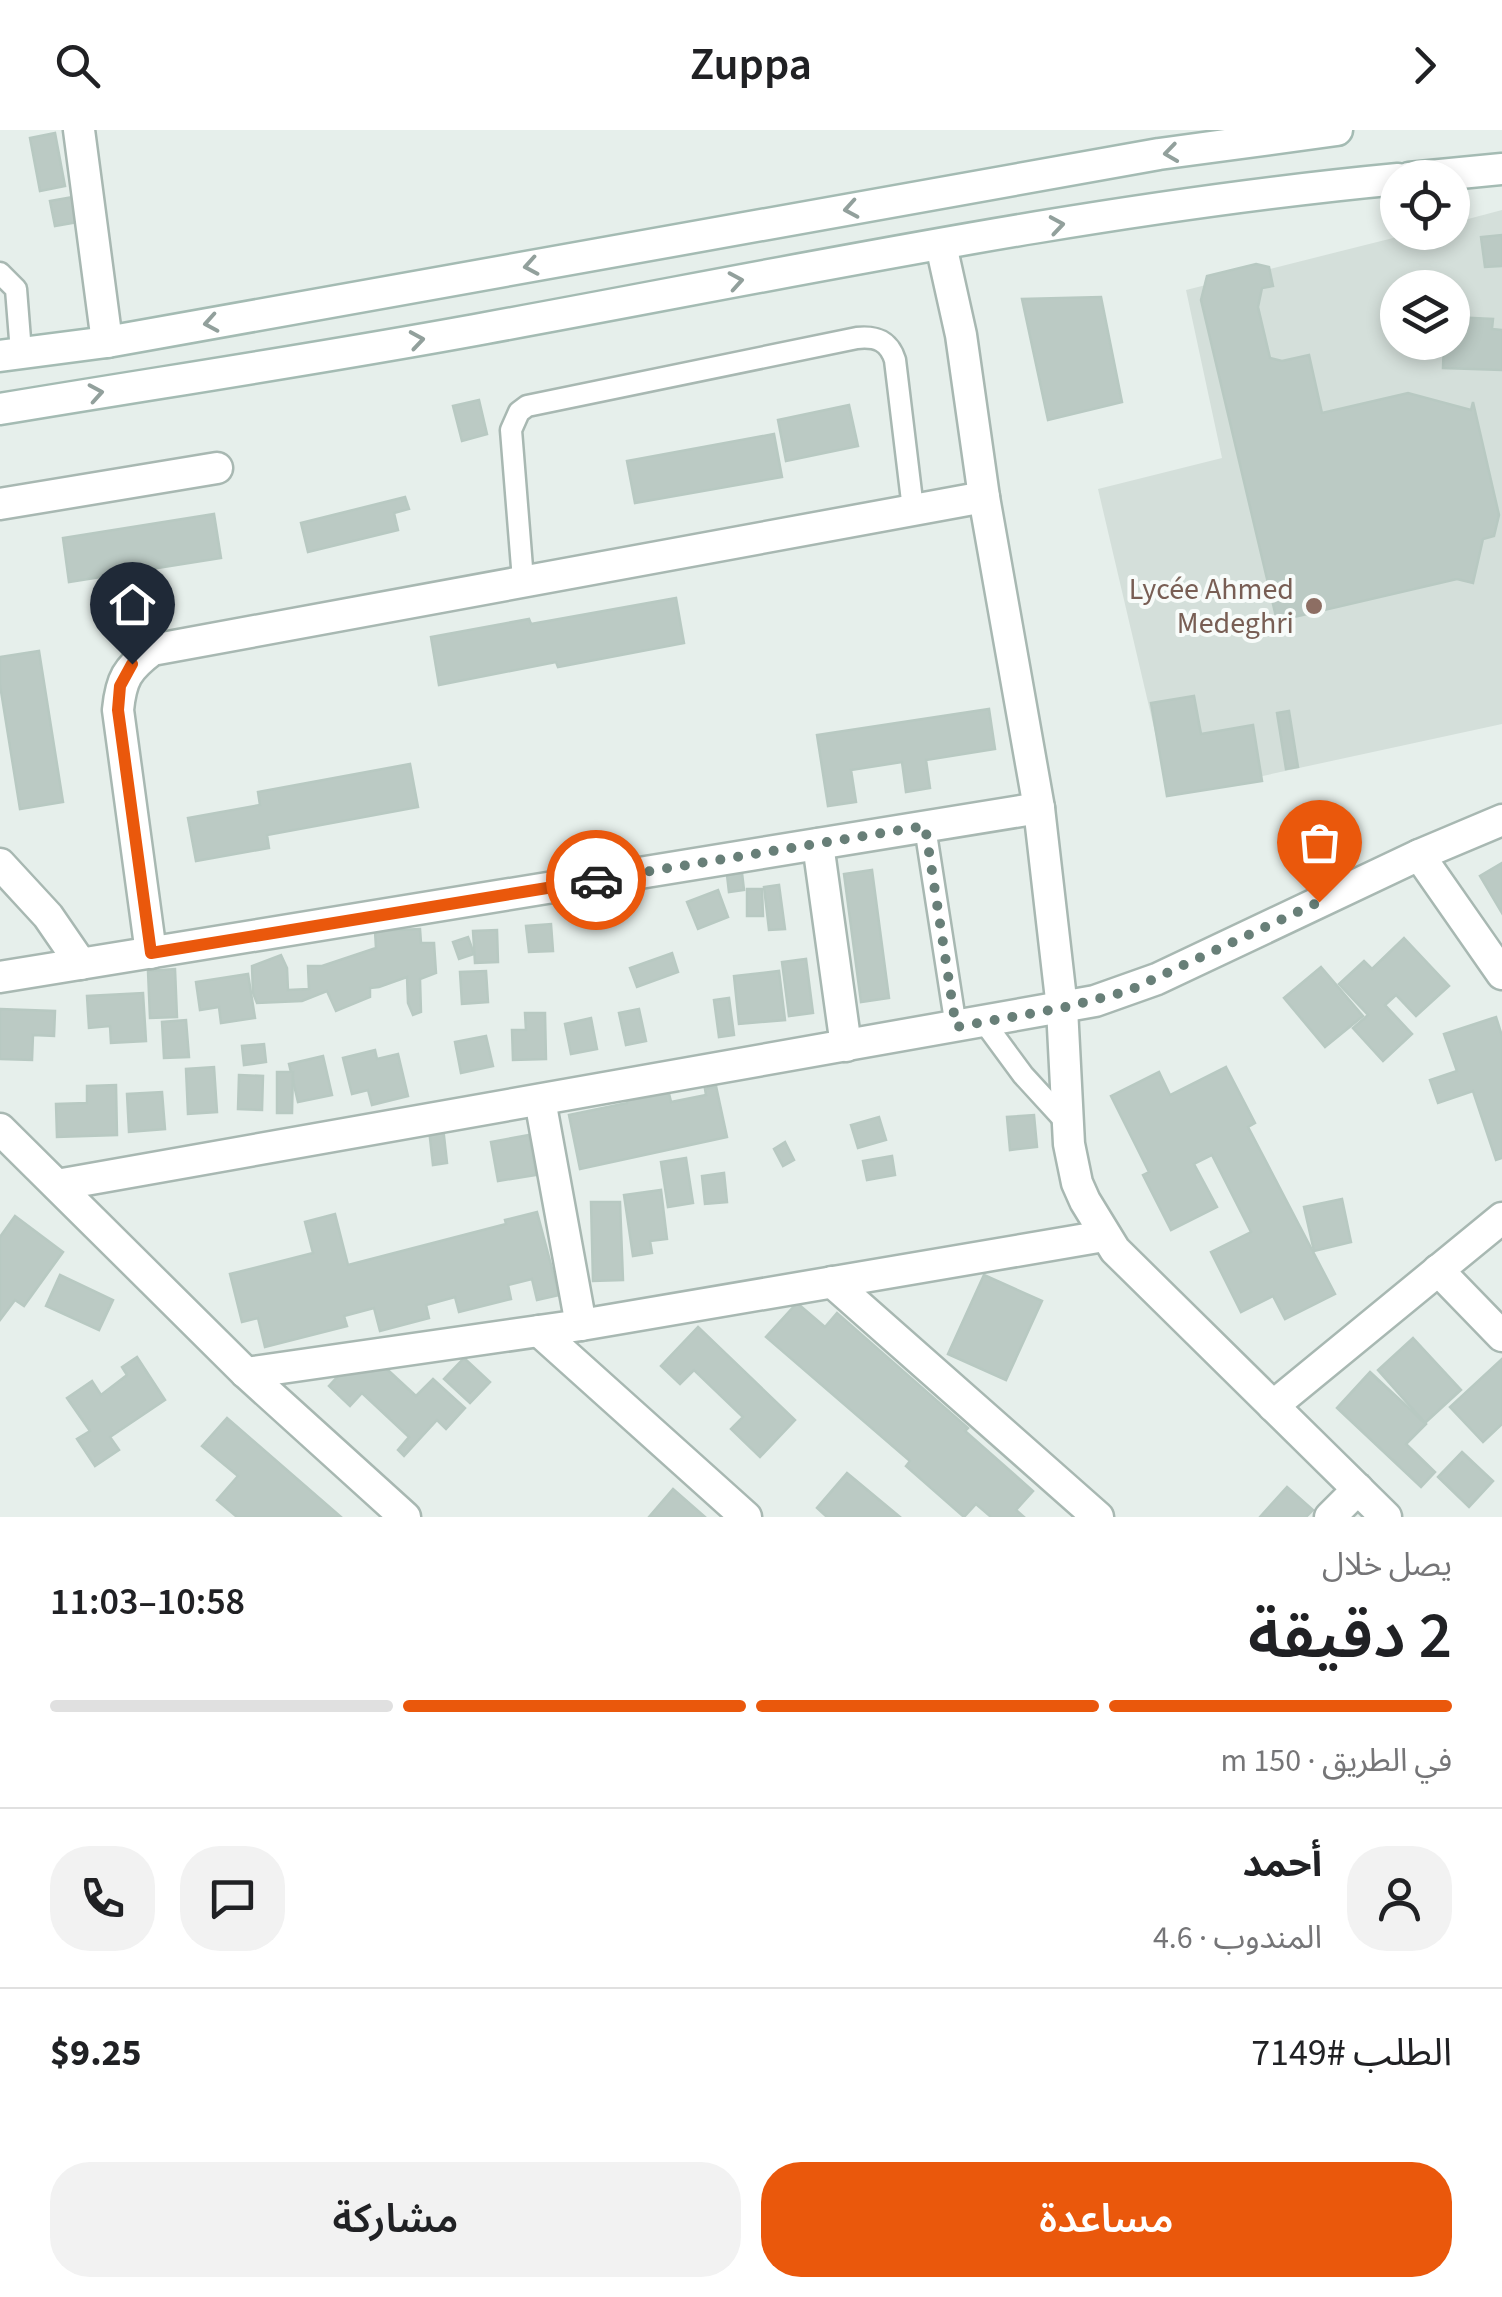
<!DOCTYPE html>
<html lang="ar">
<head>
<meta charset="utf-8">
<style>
	:root { --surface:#fff; --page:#f2f2f2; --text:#202124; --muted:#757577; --line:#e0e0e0; --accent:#ea580c }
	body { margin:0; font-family:"Source Sans 3","Noto Sans Arabic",sans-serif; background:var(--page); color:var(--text); direction:rtl; height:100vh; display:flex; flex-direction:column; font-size:38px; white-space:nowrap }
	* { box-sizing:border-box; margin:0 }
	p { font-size:32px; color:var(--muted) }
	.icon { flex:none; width:55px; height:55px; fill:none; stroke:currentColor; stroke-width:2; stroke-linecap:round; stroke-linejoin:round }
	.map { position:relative; height:1387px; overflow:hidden; direction:ltr }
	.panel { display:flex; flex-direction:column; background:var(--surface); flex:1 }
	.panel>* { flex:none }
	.buttons { position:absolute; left:1380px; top:30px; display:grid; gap:20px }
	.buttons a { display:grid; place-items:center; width:90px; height:90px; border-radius:50%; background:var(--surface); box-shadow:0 5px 15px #0003; font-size:50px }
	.pin { position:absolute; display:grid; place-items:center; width:85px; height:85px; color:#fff; margin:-102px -42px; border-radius:50% 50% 50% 0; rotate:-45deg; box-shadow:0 0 10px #0007 }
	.pin .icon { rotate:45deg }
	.courier { position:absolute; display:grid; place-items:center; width:100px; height:100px; margin:-50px; border:8px solid #ea580c; border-radius:50%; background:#fff; color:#222; box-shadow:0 2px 12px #0007 }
	.overview em { font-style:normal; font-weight:600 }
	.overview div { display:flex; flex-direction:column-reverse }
	.overview { display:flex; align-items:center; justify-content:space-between; height:170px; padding:0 50px }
	h1 { font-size:65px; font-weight:600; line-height:75px }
	.bar { display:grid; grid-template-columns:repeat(4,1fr); gap:15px 10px; align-content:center; height:120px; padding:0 50px }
	.bar i { height:12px; border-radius:8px; background:var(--line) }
	.bar .active { background:var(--accent) }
	.bar p { grid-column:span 4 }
	.line { display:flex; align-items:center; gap:25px; padding:0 50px; border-top:2px solid var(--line) }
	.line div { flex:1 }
	.round { display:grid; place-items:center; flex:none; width:105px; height:105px; border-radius:40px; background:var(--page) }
	.cta { display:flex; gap:20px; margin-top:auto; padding:20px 50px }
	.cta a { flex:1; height:115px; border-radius:40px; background:var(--accent); color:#fff; font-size:40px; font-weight:600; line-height:115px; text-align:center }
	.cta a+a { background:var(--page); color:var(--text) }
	header { display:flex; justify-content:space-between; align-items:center; height:130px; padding:0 50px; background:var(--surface); font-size:45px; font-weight:600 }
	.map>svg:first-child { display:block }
	.built { fill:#d4dfda; fill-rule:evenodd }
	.building { fill:#bbcac4; stroke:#b8c9c2; stroke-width:2.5 }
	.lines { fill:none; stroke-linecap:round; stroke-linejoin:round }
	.service-casing { stroke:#a8b8b2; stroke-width:25 }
	.minor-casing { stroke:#a8b8b2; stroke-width:35 }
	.secondary-casing { stroke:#a4bbb3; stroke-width:35 }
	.service { stroke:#fff; stroke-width:20 }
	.minor { stroke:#fff; stroke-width:30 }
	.secondary { stroke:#fff; stroke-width:30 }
	.oneway { stroke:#92a09c }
	.done { stroke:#687f78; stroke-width:10; stroke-dasharray:0 18 }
	.route { stroke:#ea580c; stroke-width:12 }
	.education-dot { fill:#8d6e63; stroke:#f7fbf9; stroke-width:4 }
	.labels { text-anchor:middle; stroke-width:8; stroke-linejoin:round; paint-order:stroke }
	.education-label { font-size:30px; fill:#785e54; stroke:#f7fbf9; text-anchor:end }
</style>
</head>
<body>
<header><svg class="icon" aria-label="forward" viewBox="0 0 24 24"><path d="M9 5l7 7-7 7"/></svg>Zuppa<svg class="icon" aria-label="search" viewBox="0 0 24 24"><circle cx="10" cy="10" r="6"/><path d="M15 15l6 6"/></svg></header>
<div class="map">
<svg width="1502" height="1387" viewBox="0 0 1502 1387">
	<rect width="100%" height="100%" fill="#e6efeb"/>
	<path class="built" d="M1502,80V594L1170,666L1098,359L1222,328L1186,160L1413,103L1452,102L1453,93ZM1398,158H1452V212H1398Z"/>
	<g class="building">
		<path d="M55,3L65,56L40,61L30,8Z"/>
		<path d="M73,67L78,92L55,96L50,71Z"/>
		<path d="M1502,105V136L1485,137L1481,107Z"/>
		<path d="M1256,134L1269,137L1273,156L1262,158L1258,177L1270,228L1282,231L1309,225L1322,283L1408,263L1471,280L1473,272L1499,385L1494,406L1483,409L1473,453L1457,449L1277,491L1201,170L1207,146Z"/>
		<path d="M1101,167L1122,272L1048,290L1022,169Z"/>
		<path d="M1452,187L1493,189L1492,199L1502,200V240L1443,238L1444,212H1452Z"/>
		<path d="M479,270L487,304L462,311L453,276Z"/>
		<path d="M849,275L858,316L786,331L778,290Z"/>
		<path d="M774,304L782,347L635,373L627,331Z"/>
		<path d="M405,367L409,379L394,383L398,400L308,422L301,393Z"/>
		<path d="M214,384L221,428L69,452L63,408Z"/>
		<path d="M676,468L684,513L558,537L556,532L439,555L431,507L529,489L531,494Z"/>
		<path d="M39,521L63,672L20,679L0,555V527Z"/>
		<path d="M1194,566L1201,604L1253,595L1262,651L1167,666L1151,573Z"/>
		<path d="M989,579L995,619L926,630L930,658L906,662L902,632L851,640L856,672L828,676L817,605Z"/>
		<path d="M1289,581L1298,637L1286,639L1277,583Z"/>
		<path d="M410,634L418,677L267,705L269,718L196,731L188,688L260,675L258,662Z"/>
		<path d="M1502,733V783L1480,746Z"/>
		<path d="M872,740L889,868L861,872L844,744Z"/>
		<path d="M742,743L744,760L729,762L727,745Z"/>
		<path d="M779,755L785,799L769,800L764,757Z"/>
		<path d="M747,759H762L763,786H747Z"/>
		<path d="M718,760L728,787L698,799L687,772Z"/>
		<path d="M551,794L553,821L529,822L526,796Z"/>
		<path d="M420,799L421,813H434L436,843L420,849L421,882L413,885L408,873L407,847L379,857L370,858V867L336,881L327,861L302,871L257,873L253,863L252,836L281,825L287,838L288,860L309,859L308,836H322L376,818L375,801Z"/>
		<path d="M497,800L498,832L475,833L473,801Z"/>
		<path d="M468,807L474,824L459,829L453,812Z"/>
		<path d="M1404,808L1449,856L1416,886L1396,865L1385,875L1412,904L1383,931L1353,898L1368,885L1339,854L1364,831L1372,839Z"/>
		<path d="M672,823L678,842L637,857L630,838Z"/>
		<path d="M806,829L813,883L789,886L782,832Z"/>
		<path d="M1321,837L1363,886L1325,917L1284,868Z"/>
		<path d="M175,839L177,887L150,888L148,841Z"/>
		<path d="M486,841L488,872L462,874L460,842Z"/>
		<path d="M779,841L785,890L739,894L734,846Z"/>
		<path d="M248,844L255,888L221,893L219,877L200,880L196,852Z"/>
		<path d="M143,863L146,911L111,913L110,896L89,898L87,866Z"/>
		<path d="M729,868L734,905L719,907L714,870Z"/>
		<path d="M0,879L55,881L54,906L33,905L32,930L0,929Z"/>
		<path d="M639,879L646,911L626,915L619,883Z"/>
		<path d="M525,883H545L546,929L513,930L512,900H526Z"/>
		<path d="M1496,887L1502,906V1028L1496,1030L1473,961L1438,973L1430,950L1457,941L1444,904Z"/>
		<path d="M591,888L597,919L571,924L565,894Z"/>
		<path d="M186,890L189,927L164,928L162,892Z"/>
		<path d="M486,906L493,936L461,943L455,912Z"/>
		<path d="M264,914L266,932L244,935L242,916Z"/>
		<path d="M375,920L377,929L398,924L408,966L372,975L368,960L352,964L343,928Z"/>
		<path d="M323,926L332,965L298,972L289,934Z"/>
		<path d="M214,937L217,982L188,984L186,939Z"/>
		<path d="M1226,937L1255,993L1248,997L1335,1164L1285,1189L1273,1166L1241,1182L1211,1122L1251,1102L1212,1025L1194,1034L1217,1077L1171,1100L1143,1045L1149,1042L1111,966L1159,942L1170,965Z"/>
		<path d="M277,942H293L292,983H277Z"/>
		<path d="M239,945L263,946L262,980L238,979Z"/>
		<path d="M116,955L117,1005L57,1007L56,974L87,973V956Z"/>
		<path d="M667,955L671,972L706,965L705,959L716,956L727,1007L580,1039L569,985L627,973L625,963Z"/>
		<path d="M162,962L165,999L129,1002L127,964Z"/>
		<path d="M1034,985L1037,1017L1010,1020L1007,987Z"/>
		<path d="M879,987L886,1010L858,1018L851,995Z"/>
		<path d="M443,997L447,1033L433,1035L429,999Z"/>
		<path d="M529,1005L536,1045L498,1051L491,1012Z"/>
		<path d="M785,1012L794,1030L783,1036L774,1019Z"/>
		<path d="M892,1026L895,1045L867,1050L863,1031Z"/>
		<path d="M686,1028L693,1073L668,1077L661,1032Z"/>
		<path d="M724,1043L727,1072L705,1074L702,1046Z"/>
		<path d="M661,1060L667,1109L650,1111L652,1123L633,1126L624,1065Z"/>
		<path d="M1342,1069L1351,1112L1314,1121L1304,1077Z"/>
		<path d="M591,1072H620L623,1150L593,1151Z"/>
		<path d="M537,1082L559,1165L537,1170L532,1149L508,1155L511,1169L459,1182L455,1167L426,1175L429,1188L380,1201L374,1178L344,1186L347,1196L265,1217L258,1188L242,1192L230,1144L313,1123L305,1092L335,1084L348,1135L506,1094L505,1090Z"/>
		<path d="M15,1086L63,1122L24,1176L15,1170L0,1190V1107Z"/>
		<path d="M60,1145L113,1170L99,1200L46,1176Z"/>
		<path d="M984,1145L1042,1171L1006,1250L948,1224Z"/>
		<path d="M797,1173L825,1197L837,1183L968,1298L965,1301L1033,1361L1016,1380L1024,1387H991L976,1374L964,1387L906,1336L910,1331L766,1207Z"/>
		<path d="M698,1197L795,1290L760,1327L731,1299L743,1287L694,1240L680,1254L661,1236Z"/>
		<path d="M1413,1208L1461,1260L1425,1293L1378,1240Z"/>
		<path d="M364,1218L416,1266L433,1249L465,1278L446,1299L437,1290L404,1326L398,1320L409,1307L362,1263L350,1276L329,1256Z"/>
		<path d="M137,1227L165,1270L110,1307L119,1320L95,1336L77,1309L90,1301L67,1268L92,1251L101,1265L127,1245L122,1237Z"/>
		<path d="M464,1228L490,1252L470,1273L444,1249Z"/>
		<path d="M1502,1229V1294L1483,1312L1450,1277Z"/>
		<path d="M1370,1242L1426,1294L1406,1314L1435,1342L1421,1357L1337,1278Z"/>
		<path d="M227,1288L341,1387H237L217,1370L238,1346L202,1316Z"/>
		<path d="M1462,1322L1493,1351L1469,1377L1438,1347Z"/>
		<path d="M847,1343L900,1387H827L817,1378Z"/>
		<path d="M1287,1357L1313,1380L1306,1387H1260Z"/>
		<path d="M673,1359L705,1387H649Z"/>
	</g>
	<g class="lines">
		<defs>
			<g id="service">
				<path d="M0,143L16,159L21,222"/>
				<path d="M523,450L511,300L519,282L527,276L857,208C877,206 889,211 895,230L913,379"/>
				<path d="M925,697L956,897"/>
				<path d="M984,892L1023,945L1067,993"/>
			</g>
			<g id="minor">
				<path d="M79,0L107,212"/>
				<path d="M941,115L961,205L984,367L1039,678L1062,878L1069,1014L1077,1053L1085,1071L1115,1120L1386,1387"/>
				<path d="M0,374L217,338"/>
				<path d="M818,714L846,916"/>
				<path d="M1419,725L1502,844"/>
				<path d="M0,734L48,786L81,834"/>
				<path d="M151,823L118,580C121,549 127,539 152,520L984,367"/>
				<path d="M0,847L1039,678"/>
				<path d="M540,970L581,1195"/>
				<path d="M0,999L246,1243L405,1387"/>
				<path d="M57,1055L1095,871L1157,849L1419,725L1502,690"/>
				<path d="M1438,1140L1502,1206"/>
				<path d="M832,1152L1098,1387"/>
				<path d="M539,1201L746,1387"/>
				<path d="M246,1243L581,1195L1104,1106"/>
				<path d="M1273,1276L1502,1088"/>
				<path d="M1330,1387L1358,1359"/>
			</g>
			<g id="secondary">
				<path d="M1409,48L1502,39"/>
				<path d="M0,226L107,212L1159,24L1337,0"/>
				<path d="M0,279C162,252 324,228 486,198C788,143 1091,78 1398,49"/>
			</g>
		</defs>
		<use href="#service" class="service-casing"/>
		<use href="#minor" class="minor-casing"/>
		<use href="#secondary" class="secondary-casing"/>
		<use href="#service" class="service"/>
		<use href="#minor" class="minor"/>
		<use href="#secondary" class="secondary"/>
	</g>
	<defs><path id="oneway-chevron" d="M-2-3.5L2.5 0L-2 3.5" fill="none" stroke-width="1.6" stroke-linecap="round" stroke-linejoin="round" transform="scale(2.5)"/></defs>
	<g class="oneway">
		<use href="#oneway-chevron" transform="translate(1171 23) rotate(172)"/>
		<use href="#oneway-chevron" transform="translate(851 79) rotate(170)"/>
		<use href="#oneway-chevron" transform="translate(1057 95) rotate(-9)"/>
		<use href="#oneway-chevron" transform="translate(531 136) rotate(170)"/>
		<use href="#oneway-chevron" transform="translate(736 151) rotate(-10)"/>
		<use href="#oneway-chevron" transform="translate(211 193) rotate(170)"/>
		<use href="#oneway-chevron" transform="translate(417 210) rotate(-9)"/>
		<use href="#oneway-chevron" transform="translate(96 263) rotate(-10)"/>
	</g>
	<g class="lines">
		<path class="done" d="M596,750L925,696L956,897L1062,878L1128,861L1319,772"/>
		<path class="route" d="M132,534L120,556L118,580L151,823L596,750"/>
	</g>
	<circle class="education-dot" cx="1314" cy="476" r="10"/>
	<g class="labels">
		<g class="education-label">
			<text x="1294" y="469">Lycée Ahmed<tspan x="1294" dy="34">Medeghri</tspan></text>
		</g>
	</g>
</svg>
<div class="buttons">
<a><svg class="icon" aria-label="locate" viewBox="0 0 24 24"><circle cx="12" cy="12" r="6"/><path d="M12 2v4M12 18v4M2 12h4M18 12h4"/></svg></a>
<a><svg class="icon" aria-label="layers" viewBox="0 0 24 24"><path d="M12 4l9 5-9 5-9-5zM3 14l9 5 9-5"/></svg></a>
</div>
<div class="pin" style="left:1319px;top:772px;background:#ea580c"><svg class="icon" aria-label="bag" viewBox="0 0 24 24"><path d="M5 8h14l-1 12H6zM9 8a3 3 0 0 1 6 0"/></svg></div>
<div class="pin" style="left:132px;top:534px;background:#1f2937"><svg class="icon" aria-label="home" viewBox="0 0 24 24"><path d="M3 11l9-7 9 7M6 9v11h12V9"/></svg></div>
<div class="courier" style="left:596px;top:750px"><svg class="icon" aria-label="car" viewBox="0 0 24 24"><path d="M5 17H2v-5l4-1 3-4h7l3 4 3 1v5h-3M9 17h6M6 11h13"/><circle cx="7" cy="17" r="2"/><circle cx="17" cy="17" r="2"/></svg></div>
</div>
<section class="panel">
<div class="overview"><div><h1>2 دقيقة</h1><p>يصل خلال</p></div><em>10:58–11:03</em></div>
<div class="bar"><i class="active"></i><i class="active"></i><i class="active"></i><i></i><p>في الطريق · 150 m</p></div>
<div class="line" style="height:180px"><a class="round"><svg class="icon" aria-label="person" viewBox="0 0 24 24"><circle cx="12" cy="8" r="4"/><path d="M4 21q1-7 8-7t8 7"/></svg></a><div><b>أحمد</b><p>المندوب · 4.6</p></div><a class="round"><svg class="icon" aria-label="chat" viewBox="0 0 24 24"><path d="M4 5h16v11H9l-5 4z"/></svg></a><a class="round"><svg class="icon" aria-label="phone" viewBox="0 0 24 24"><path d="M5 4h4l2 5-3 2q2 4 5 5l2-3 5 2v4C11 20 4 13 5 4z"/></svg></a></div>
<div class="line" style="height:130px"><div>الطلب #7149</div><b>$9.25</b></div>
<div class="cta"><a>مساعدة</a><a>مشاركة</a></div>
</section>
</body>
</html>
